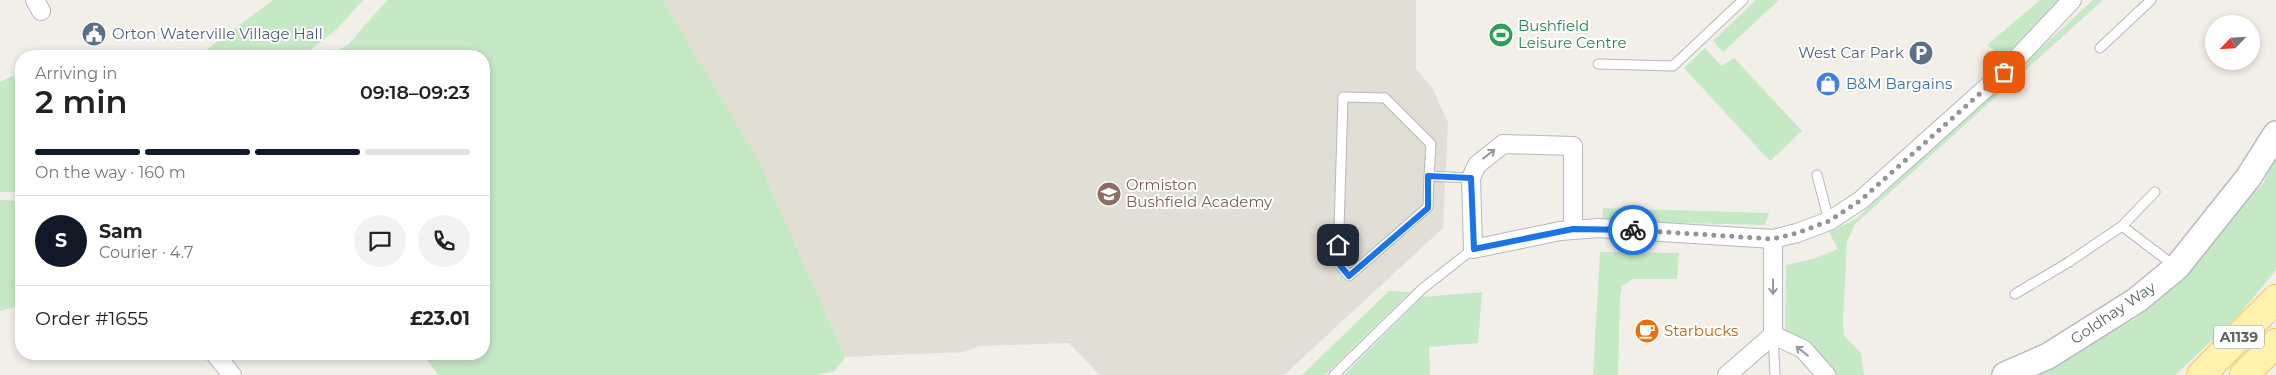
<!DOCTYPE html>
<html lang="en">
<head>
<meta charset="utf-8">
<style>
	:root { --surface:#fff; --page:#f2f2f2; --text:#222; --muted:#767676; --line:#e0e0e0; --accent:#111827 }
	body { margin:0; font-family:Montserrat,sans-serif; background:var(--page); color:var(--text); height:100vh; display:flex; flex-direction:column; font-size:19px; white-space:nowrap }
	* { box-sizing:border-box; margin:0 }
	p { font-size:16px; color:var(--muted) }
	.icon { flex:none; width:28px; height:28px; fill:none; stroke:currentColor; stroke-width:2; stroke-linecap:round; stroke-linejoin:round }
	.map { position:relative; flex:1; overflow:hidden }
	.details { position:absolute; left:15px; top:50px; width:475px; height:310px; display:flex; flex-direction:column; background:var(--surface); border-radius:20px; box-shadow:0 2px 8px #0003 }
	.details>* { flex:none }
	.needle { width:32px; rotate:245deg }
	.fabs { position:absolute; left:2205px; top:15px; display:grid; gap:10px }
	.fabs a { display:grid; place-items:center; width:55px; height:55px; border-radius:50%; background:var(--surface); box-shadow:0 2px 8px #0003; font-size:25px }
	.pin { position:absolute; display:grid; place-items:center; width:42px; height:42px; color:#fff; margin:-21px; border-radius:10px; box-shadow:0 2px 8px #0006 }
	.courier { position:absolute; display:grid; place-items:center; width:50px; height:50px; margin:-25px; border:4px solid #1a73e8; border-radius:50%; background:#fff; color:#222; box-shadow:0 1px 6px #0007 }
	.headline em { font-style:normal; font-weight:600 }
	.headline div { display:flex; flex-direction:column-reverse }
	.headline { display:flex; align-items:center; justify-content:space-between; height:85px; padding:0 20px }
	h1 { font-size:32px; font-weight:600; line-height:38px }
	.bar { display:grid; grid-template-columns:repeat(4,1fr); gap:8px 5px; align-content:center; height:60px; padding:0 20px }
	.bar i { height:6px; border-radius:4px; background:var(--line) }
	.bar .active { background:var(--accent) }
	.bar p { grid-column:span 4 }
	.line { display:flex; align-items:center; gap:12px; padding:0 20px; border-top:1px solid var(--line) }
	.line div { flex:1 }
	.round { display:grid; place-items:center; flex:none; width:52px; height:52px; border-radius:26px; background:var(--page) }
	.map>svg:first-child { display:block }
	.education { fill:#e1ded6 }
	.green { fill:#c5e8c5 }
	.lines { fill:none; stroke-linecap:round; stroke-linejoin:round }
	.lane-casing { stroke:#b5b8bc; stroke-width:11 }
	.street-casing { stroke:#b5b8bc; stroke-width:20 }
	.secondary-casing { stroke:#b6babf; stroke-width:28 }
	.primary-casing { stroke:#f2c960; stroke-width:30 }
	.lane { stroke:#fff; stroke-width:9 }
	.street { stroke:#fff; stroke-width:18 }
	.secondary { stroke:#fff; stroke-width:25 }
	.primary { stroke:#fff2af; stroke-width:28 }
	.oneway { stroke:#979a9d }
	.done { stroke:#929495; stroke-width:5; stroke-dasharray:0 9 }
	.route { stroke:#1a73e8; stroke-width:6 }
	.labels { text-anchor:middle; stroke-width:4; stroke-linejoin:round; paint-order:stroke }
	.shield { fill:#fff; stroke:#8f9295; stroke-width:1 }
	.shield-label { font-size:14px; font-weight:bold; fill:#5f6368 }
	.leisure-label { font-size:15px; fill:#27864d; stroke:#fff; text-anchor:start }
	.service-label { font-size:15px; fill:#4e5e75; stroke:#fff; text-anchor:start }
	.shop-label { font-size:15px; fill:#366cbe; stroke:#fff; text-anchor:start }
	.education-label { font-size:15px; fill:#785e54; stroke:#fff; text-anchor:start }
	.street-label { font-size:15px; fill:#5f6368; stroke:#fff }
	.food-label { font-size:15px; fill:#c56008; stroke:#fff; text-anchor:start }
</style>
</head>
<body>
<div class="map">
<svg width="2276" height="375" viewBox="0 0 2276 375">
	<rect width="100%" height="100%" fill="#f1efe8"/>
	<path class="education" d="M663,0H1416V69L1433,89L1448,123L1443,228L1284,375H1100L1069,343L979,346L964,352L845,357L758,160Z"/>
	<g class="green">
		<path d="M273,0H363L338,28L303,56H198Z"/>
		<path d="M387,0H663L758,160L845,357L835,371L816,375H438L423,354H484V56H328L349,44Z"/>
		<path d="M1756,0H1779L1723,52L1713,41Z"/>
		<path d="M2040,0H2063L2003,57L1987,45Z"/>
		<path d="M2093,0H2103L1855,224L1847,242L1843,320L1844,336L1861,353L1864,375H1827L1785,335L1786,265L1813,259L1838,249L1829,232L1856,219Z"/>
		<path d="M1705,48L1721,66L1734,58L1802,131L1770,161L1684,68Z"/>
		<path d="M13,76L21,90V192H0V82Z"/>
		<path d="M2276,158V270L2238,316L2175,375H2028L2135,319L2262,185Z"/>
		<path d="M0,200L21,201V305L0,311Z"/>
		<path d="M1603,208L1769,213L1765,225L1602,221Z"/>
		<path d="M1600,252L1679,253L1677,279H1633L1622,286L1620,296L1618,375H1593Z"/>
		<path d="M1389,291L1410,292L1325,375H1302Z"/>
		<path d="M1482,292L1478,343L1429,347L1430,375H1344L1422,297Z"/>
	</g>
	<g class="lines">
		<defs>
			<g id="lane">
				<path d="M2100,48L2151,0"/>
				<path d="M1598,64L1673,66L1743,0"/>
				<path d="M1817,175L1829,221"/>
				<path d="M1429,176L1428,207L1349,276L1338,263L1343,97L1385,98L1431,144L1429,176L1471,178"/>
				<path d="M2155,192L2122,226L2176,267"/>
				<path d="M2015,294L2069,262L2122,226"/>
				<path d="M1773,335L1775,375"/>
				<path d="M1334,375L1422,289L1473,249"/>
			</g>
			<g id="street">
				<path d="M35,0L41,11"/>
				<path d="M1573,229V146L1503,144L1477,165L1471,178L1473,249L1560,231L1598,228L1773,239L1797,233L1829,221L1861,200L2004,72L2072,0"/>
				<path d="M1773,335L1803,349L1826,375"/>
				<path d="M215,354L232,375"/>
				<path d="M1727,375L1773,335V239"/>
			</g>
			<path id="secondary" d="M2005,375L2048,356L2137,300L2177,267L2248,178L2276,134"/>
			<g id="primary">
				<path d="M2201,375L2276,299"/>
				<path d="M2244,375L2276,343"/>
			</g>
		</defs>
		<use href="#lane" class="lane-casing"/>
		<use href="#street" class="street-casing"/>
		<use href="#secondary" class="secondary-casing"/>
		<use href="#primary" class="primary-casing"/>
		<use href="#lane" class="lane"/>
		<use href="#street" class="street"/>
		<use href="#secondary" class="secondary"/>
		<use href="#primary" class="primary"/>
	</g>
	<defs><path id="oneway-shaft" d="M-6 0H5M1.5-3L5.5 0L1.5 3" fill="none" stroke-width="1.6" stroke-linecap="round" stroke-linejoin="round" transform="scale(1.25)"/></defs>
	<g class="oneway">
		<use href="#oneway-shaft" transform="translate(1489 154) rotate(-38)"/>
		<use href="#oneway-shaft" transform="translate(1773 287) rotate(90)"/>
		<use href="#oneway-shaft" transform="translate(1802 351) rotate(-142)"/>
	</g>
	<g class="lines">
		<path class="done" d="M1633,230L1773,239L1797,233L1829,221L1861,200L2004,72"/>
		<path class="route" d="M1338,245V263L1349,276L1428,208V176L1471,178L1474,249L1573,229L1633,230"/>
	</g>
	<defs>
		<symbol id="civic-disc" viewBox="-11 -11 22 22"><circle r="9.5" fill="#5c6f8a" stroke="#fff"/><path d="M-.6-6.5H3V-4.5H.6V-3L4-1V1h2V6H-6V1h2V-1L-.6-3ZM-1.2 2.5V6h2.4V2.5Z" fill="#fff"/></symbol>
		<symbol id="stadium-disc" viewBox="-11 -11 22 22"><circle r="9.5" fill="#2e9e5b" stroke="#fff"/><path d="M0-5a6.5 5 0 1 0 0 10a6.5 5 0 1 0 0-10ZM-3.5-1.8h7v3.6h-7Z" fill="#fff"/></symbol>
		<symbol id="parking-disc" viewBox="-11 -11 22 22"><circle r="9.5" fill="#5c6f8a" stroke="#fff"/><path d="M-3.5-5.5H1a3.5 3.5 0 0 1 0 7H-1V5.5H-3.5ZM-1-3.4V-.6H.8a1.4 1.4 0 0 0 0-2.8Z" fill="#fff"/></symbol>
		<symbol id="shop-disc" viewBox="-11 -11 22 22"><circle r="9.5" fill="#3f7fe0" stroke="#fff"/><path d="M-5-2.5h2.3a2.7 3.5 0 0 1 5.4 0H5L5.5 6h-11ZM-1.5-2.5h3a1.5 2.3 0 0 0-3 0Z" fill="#fff"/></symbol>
		<symbol id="school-disc" viewBox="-11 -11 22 22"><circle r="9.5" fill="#8d6e63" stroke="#fff"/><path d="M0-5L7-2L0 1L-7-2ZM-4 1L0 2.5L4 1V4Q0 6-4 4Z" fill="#fff"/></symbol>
		<symbol id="cafe-disc" viewBox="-11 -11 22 22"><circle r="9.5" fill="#e8710a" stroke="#fff"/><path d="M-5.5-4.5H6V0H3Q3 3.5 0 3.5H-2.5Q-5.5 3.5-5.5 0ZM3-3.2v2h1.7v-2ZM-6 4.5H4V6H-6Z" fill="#fff"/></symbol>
	</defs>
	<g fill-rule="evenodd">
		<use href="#civic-disc" x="80" y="20" width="28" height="28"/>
		<use href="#stadium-disc" x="1487" y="21" width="28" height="28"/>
		<use href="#parking-disc" x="1907" y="39" width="28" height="28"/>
		<use href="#shop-disc" x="1814" y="70" width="28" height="28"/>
		<use href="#school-disc" x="1095" y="180" width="28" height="28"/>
		<use href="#cafe-disc" x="1633" y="317" width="28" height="28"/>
	</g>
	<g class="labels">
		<rect class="shield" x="2214" y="325.5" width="50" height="23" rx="4"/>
		<g class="shield-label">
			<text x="2239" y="342">A1139</text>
		</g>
		<g class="leisure-label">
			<text x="1518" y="31">Bushfield<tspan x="1518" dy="17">Leisure Centre</tspan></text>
		</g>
		<g class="service-label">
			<text x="112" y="39">Orton Waterville Village Hall</text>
			<text x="1904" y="58" text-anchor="end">West Car Park</text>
		</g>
		<g class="shop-label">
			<text x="1846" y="89">B&amp;M Bargains</text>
		</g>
		<g class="education-label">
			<text x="1126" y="190">Ormiston<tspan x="1126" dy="17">Bushfield Academy</tspan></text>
		</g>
		<g class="street-label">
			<text transform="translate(2113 313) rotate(-34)" y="5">Goldhay Way</text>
		</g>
		<g class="food-label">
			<text x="1664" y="336">Starbucks</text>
		</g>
	</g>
</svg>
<div class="fabs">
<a><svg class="needle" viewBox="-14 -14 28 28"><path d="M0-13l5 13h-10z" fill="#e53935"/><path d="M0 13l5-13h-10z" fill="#767676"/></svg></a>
</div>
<div class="pin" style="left:2004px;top:72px;background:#ea580c"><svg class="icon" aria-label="bag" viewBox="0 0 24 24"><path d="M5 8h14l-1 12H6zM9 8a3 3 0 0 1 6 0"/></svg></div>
<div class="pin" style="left:1338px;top:245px;background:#1f2937"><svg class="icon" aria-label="home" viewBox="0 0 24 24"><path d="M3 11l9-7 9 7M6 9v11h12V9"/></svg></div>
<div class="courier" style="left:1633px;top:230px"><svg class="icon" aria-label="bike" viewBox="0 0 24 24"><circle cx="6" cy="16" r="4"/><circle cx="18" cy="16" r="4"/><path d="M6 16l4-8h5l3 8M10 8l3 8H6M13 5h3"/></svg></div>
<section class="details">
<div class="headline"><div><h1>2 min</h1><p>Arriving in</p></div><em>09:18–09:23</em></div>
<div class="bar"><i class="active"></i><i class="active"></i><i class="active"></i><i></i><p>On the way · 160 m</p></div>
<div class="line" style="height:90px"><b class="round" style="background:var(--accent);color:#fff">S</b><div><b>Sam</b><p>Courier · 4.7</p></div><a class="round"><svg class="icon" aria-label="chat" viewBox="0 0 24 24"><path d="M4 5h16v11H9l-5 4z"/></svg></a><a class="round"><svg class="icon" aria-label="phone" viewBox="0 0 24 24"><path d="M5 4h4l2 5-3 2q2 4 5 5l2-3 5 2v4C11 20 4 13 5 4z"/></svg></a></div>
<div class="line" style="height:65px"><div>Order #1655</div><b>£23.01</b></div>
</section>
</div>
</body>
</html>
